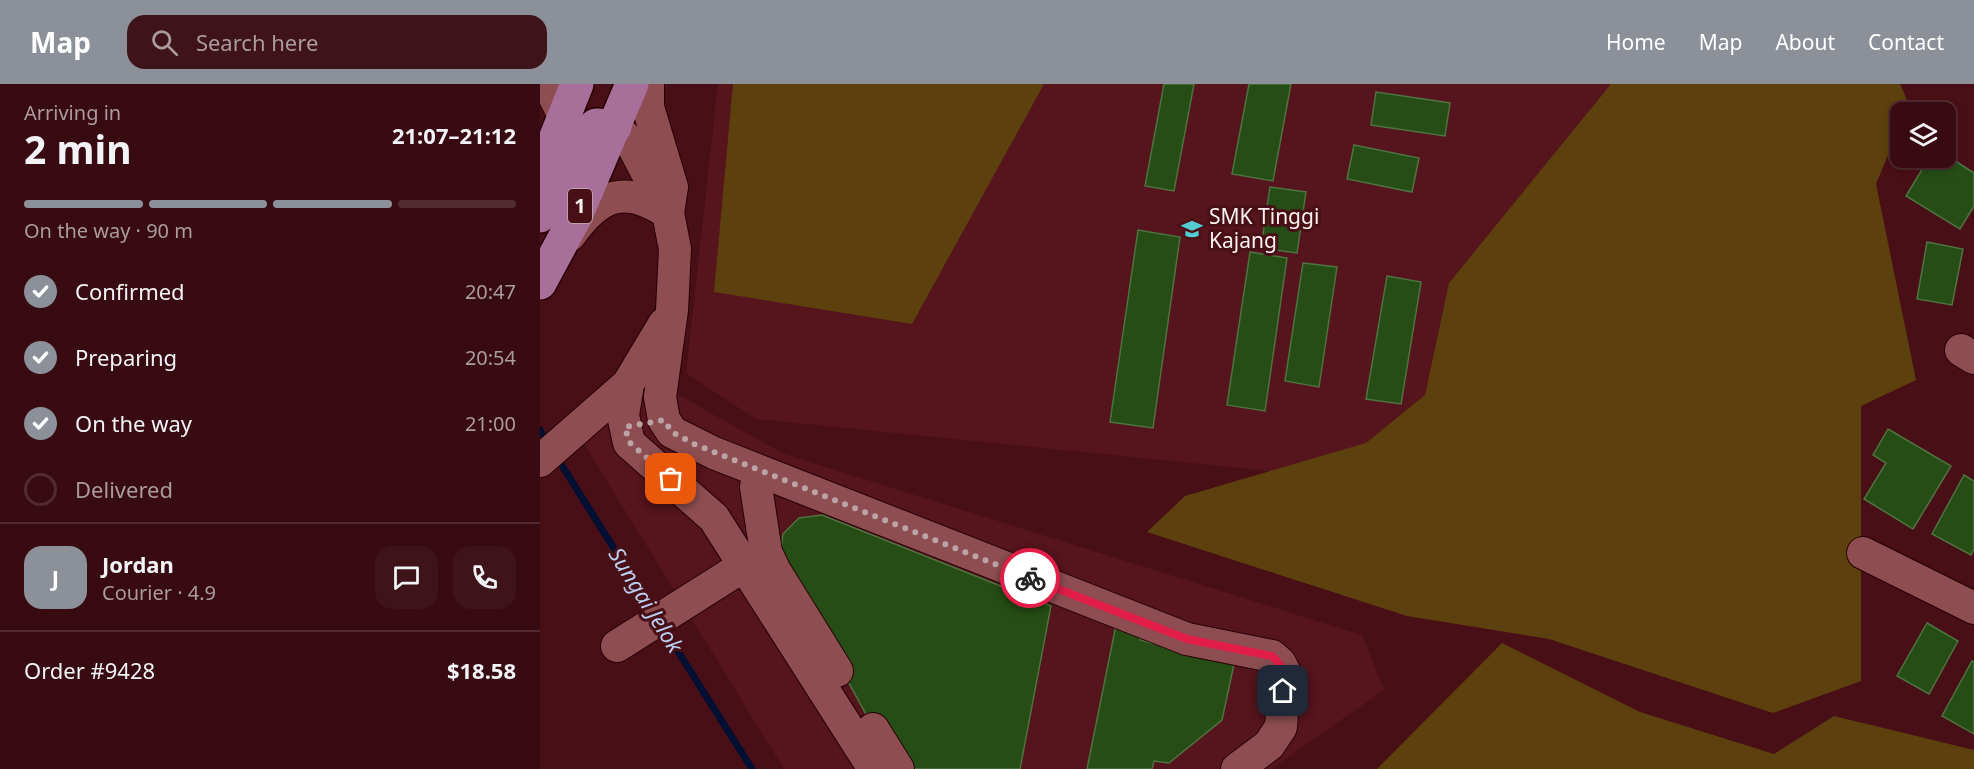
<!DOCTYPE html>
<html lang="en">
<head>
<meta charset="utf-8">
<style>
	:root { --surface:#370b11; --page:#3e141a; --text:#f1f3f6; --muted:#aa9b9f; --line:#512b31; --accent:#8c9099 }
	body { margin:0; font-family:"Noto Sans",sans-serif; background:var(--page); color:var(--text); height:100vh; display:flex; flex-direction:column; font-size:22px; white-space:nowrap }
	* { box-sizing:border-box; margin:0 }
	p { font-size:20px; color:var(--muted) }
	.icon { flex:none; width:33px; height:33px; fill:none; stroke:currentColor; stroke-width:2; stroke-linecap:round; stroke-linejoin:round }
	.map { position:relative; flex:1; overflow:hidden }
	.panel { display:flex; flex-direction:column; background:var(--surface); width:540px }
	.panel>* { flex:none }
	.tools { position:absolute; left:1350px; top:18px; display:grid; gap:12px }
	.tools a { display:grid; place-items:center; width:66px; height:66px; border-radius:12px; background:var(--surface); box-shadow:0 3px 9px #0003,0 0 0 2px var(--line); font-size:30px }
	.pin { position:absolute; display:grid; place-items:center; width:51px; height:51px; color:#fff; margin:-26px; border-radius:12px; box-shadow:0 3px 9px #0006 }
	.courier { position:absolute; display:grid; place-items:center; width:60px; height:60px; margin:-30px; border:4px solid #e11d48; border-radius:50%; background:#fff; color:#222; box-shadow:0 2px 8px #0007 }
	.overview em { font-style:normal; font-weight:700 }
	.overview div { display:flex; flex-direction:column-reverse }
	.overview { display:flex; align-items:center; justify-content:space-between; height:102px; padding:0 24px }
	h1 { font-size:39px; font-weight:700; line-height:45px }
	.bar { display:grid; grid-template-columns:repeat(4,1fr); gap:9px 6px; align-content:center; height:72px; padding:0 24px }
	.bar i { height:8px; border-radius:4px; background:var(--line) }
	.bar .selected { background:var(--accent) }
	.bar p { grid-column:span 4 }
	.line { display:flex; align-items:center; gap:15px; padding:0 24px; border-top:2px solid var(--line) }
	.line div { flex:1 }
	.round { display:grid; place-items:center; flex:none; width:63px; height:63px; border-radius:18px; background:var(--page) }
	ol { padding:0 24px; list-style:none }
	li { display:flex; align-items:center; gap:18px; height:66px }
	li p { margin-inline-start:auto }
	li .icon { padding:6px; border-radius:50%; background:var(--accent); color:#fff; stroke-width:4 }
	li:last-child { color:var(--muted) }
	li i { width:33px; height:33px; border:3px solid var(--line); border-radius:50% }
	header { display:flex; align-items:center; gap:36px; box-sizing:border-box; height:84px; padding:0 30px; background:var(--accent); color:#fff }
	header strong { font-size:28px }
	nav { display:flex; gap:33px; margin-inline-start:auto; font-size:21px }
	.search { width:420px; height:54px; background:var(--page); display:flex; align-items:center; gap:15px; box-sizing:border-box; padding:0 21px; border-radius:18px; color:var(--muted); font-size:22px }
	main { display:flex; flex:1; min-height:0 }
	.map>svg:first-child { display:block }
	.built { fill:#56141c }
	.green { fill:#5c400d }
	.lines { fill:none; stroke-linecap:round; stroke-linejoin:round }
	.stream { stroke:#000f32; stroke-width:7 }
	.building { fill:#254d15; stroke:#4e7341; stroke-width:1.5 }
	.minor-casing { stroke:#270005; stroke-width:34 }
	.major-casing { stroke:#270005; stroke-width:36 }
	.minor { stroke:#8e4e51; stroke-width:32 }
	.major { stroke:#a96f9b; stroke-width:33 }
	.done { stroke:#bca3a5; stroke-width:6; stroke-dasharray:0 10.8 }
	.route { stroke:#e11d48; stroke-width:8 }
	.labels { text-anchor:middle; stroke-width:6; stroke-linejoin:round; paint-order:stroke }
	.shield { fill:#490f17; stroke:#c5aeb0; stroke-width:1.5 }
	.shield-label { font-size:20px; font-weight:bold; fill:#faf2f1 }
	.poi-label { font-size:21px; fill:#faf2f1; stroke:#490f17; text-anchor:start }
	.water-label { font-size:22px; font-style:italic; fill:#bacfef; stroke:#490f17 }
</style>
</head>
<body>
<header>
<strong>Map</strong>
<div class="search"><svg class="icon" aria-label="search" viewBox="0 0 24 24"><circle cx="10" cy="10" r="6"/><path d="M15 15l6 6"/></svg>Search here</div>
<nav><a>Home</a><a>Map</a><a>About</a><a>Contact</a></nav>
</header>
<main>
<section class="panel">
<div class="overview"><div><h1>2 min</h1><p>Arriving in</p></div><em>21:07–21:12</em></div>
<div class="bar"><i class="selected"></i><i class="selected"></i><i class="selected"></i><i></i><p>On the way · 90 m</p></div>
<ol>
<li><svg class="icon" aria-label="check" viewBox="0 0 24 24"><path d="M5 12l5 5 9-10"/></svg>Confirmed<p>20:47</p></li>
<li><svg class="icon" aria-label="check" viewBox="0 0 24 24"><path d="M5 12l5 5 9-10"/></svg>Preparing<p>20:54</p></li>
<li><svg class="icon" aria-label="check" viewBox="0 0 24 24"><path d="M5 12l5 5 9-10"/></svg>On the way<p>21:00</p></li>
<li><i></i>Delivered</li>
</ol>
<div class="line" style="height:108px"><b class="round" style="background:var(--accent);color:#fff">J</b><div><b>Jordan</b><p>Courier · 4.9</p></div><a class="round"><svg class="icon" aria-label="chat" viewBox="0 0 24 24"><path d="M4 5h16v11H9l-5 4z"/></svg></a><a class="round"><svg class="icon" aria-label="phone" viewBox="0 0 24 24"><path d="M5 4h4l2 5-3 2q2 4 5 5l2-3 5 2v4C11 20 4 13 5 4z"/></svg></a></div>
<div class="line" style="height:78px"><div>Order #9428</div><b>$18.58</b></div>
</section>
<div class="map">
<svg width="1434" height="685" viewBox="0 0 1434 685">
	<rect width="100%" height="100%" fill="#490f17"/>
	<g class="built">
		<path d="M178,0H1219L996,414L216,335L146,289Z"/>
		<path d="M83,280L244,370L822,551L844,606L731,685H244L30,337Z"/>
	</g>
	<g class="green">
		<path d="M193,0H504L372,240L174,208Z"/>
		<path d="M1071,0H1360L1369,21L1366,28H1360V42L1336,100L1376,296L1321,322V597L1233,629L1009,555L867,532L607,448L645,412L826,359L885,311L909,199Z"/>
		<path d="M962,559L1100,628L1234,670L1294,632L1434,666V685H837Z"/>
	</g>
	<g class="lines">
		<g class="stream">
			<path d="M0,346L8,360"/>
			<path d="M16,372L115,530"/>
			<path d="M122,542L212,685"/>
		</g>
	</g>
	<g class="building">
		<path d="M624,0H654L634,107L605,102Z"/>
		<path d="M709,0H751L733,97L692,90Z"/>
		<path d="M836,8L910,19L905,52L831,41Z"/>
		<path d="M814,61L879,74L872,108L807,95Z"/>
		<path d="M1406,71L1434,89V122L1420,145L1366,112L1389,74H1406Z"/>
		<path d="M730,103L766,108L757,169L721,164Z"/>
		<path d="M598,146L640,153L613,344L570,338Z"/>
		<path d="M1387,158L1423,165L1412,221L1377,215Z"/>
		<path d="M710,168L747,174L725,327L687,321Z"/>
		<path d="M763,179L797,183L779,303L745,297Z"/>
		<path d="M847,192L881,198L861,320L826,315Z"/>
		<path d="M1348,345L1411,382L1373,445L1324,415L1346,379L1333,371Z"/>
		<path d="M1424,391L1434,397V465L1431,471L1392,450Z"/>
		<path d="M282,431L511,522L480,685H356L240,473L243,450L259,434Z"/>
		<path d="M577,536L604,543L600,556L694,580L682,636L629,679L614,677L612,685H547Z"/>
		<path d="M1387,539L1418,557L1389,610L1357,592Z"/>
		<path d="M1432,577L1434,578V650L1402,632Z"/>
	</g>
	<g class="lines">
		<defs>
			<g id="minor">
				<path d="M8,0L24,32"/>
				<path d="M75,43L92,60L128,129L135,165L132,226L120,313L124,336L132,348L174,369L647,555L732,572L740,579L745,589L741,643L729,661L697,685"/>
				<path d="M30,151C59,110 85,100 128,129L132,103L108,23V0"/>
				<path d="M124,240L88,300L83,331L89,359L174,434L334,685"/>
				<path d="M1421,266L1434,274"/>
				<path d="M0,377L88,300"/>
				<path d="M219,387L216,403L226,468L235,487L297,587"/>
				<path d="M1323,469L1434,524"/>
				<path d="M77,562L221,471"/>
				<path d="M333,645L358,685"/>
			</g>
			<g id="major">
				<path d="M3,85L37,0"/>
				<path d="M0,132C17,99 25,63 56,41L75,43"/>
				<path d="M0,199L36,132L92,0"/>
			</g>
		</defs>
		<use href="#minor" class="minor-casing"/>
		<use href="#major" class="major-casing"/>
		<use href="#minor" class="minor"/>
		<use href="#major" class="major"/>
	</g>
	<g class="lines">
		<path class="done" d="M131,395L89,358L85,343L124,336L132,348L154,360L490,494"/>
		<path class="route" d="M490,494L647,555L732,572C744,583 744,591 743,607"/>
	</g>
	<defs>
		<symbol id="school-bare" viewBox="-9 -9 18 18"><path d="M0-5L7-2L0 1L-7-2ZM-4 1L0 2.5L4 1V4Q0 6-4 4Z" fill="#52ccd0" stroke="#490f17" stroke-width="2.5" paint-order="stroke"/></symbol>
	</defs>
	<g fill-rule="evenodd">
		<use href="#school-bare" x="637" y="130" width="30" height="30"/>
	</g>
	<g class="labels">
		<rect class="shield" x="28" y="105" width="24" height="34" rx="4.5"/>
		<g class="shield-label">
			<text x="40" y="129">1</text>
		</g>
		<g class="poi-label">
			<text x="669" y="140">SMK Tinggi<tspan x="669" dy="24">Kajang</tspan></text>
		</g>
		<g class="water-label">
			<text transform="translate(106 516) rotate(58)" y="8">Sungai Jelok</text>
		</g>
	</g>
</svg>
<div class="tools">
<a><svg class="icon" aria-label="layers" viewBox="0 0 24 24"><path d="M12 4l9 5-9 5-9-5zM3 14l9 5 9-5"/></svg></a>
</div>
<div class="pin" style="left:131px;top:395px;background:#ea580c"><svg class="icon" aria-label="bag" viewBox="0 0 24 24"><path d="M5 8h14l-1 12H6zM9 8a3 3 0 0 1 6 0"/></svg></div>
<div class="pin" style="left:743px;top:607px;background:#1f2937"><svg class="icon" aria-label="home" viewBox="0 0 24 24"><path d="M3 11l9-7 9 7M6 9v11h12V9"/></svg></div>
<div class="courier" style="left:490px;top:494px"><svg class="icon" aria-label="bike" viewBox="0 0 24 24"><circle cx="6" cy="16" r="4"/><circle cx="18" cy="16" r="4"/><path d="M6 16l4-8h5l3 8M10 8l3 8H6M13 5h3"/></svg></div>
</div>
</main>
</body>
</html>
